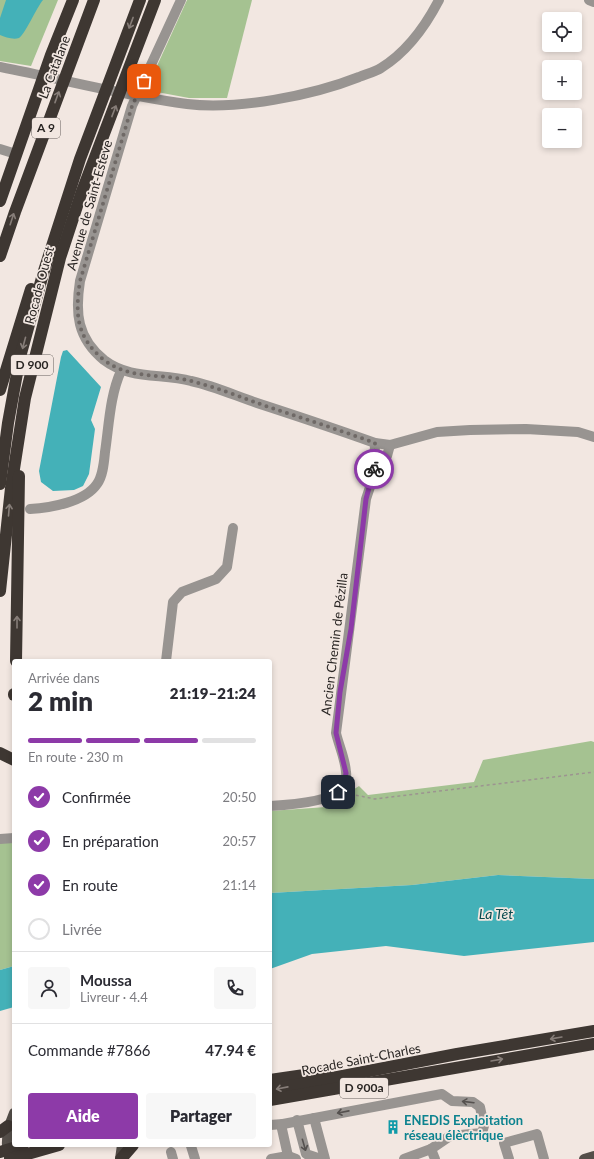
<!DOCTYPE html>
<html lang="fr">
<head>
<meta charset="utf-8">
<style>
	:root { --surface:#fff; --page:#f7f7f7; --text:#2b2b33; --muted:#7c7c81; --line:#e1e1e2; --accent:#8d3aa8 }
	body { margin:0; font-family:Lato,sans-serif; background:var(--page); color:var(--text); height:100vh; display:flex; flex-direction:column; font-size:15px; white-space:nowrap }
	* { box-sizing:border-box; margin:0 }
	p { font-size:13px; color:var(--muted) }
	.icon { flex:none; width:22px; height:22px; fill:none; stroke:currentColor; stroke-width:2; stroke-linecap:round; stroke-linejoin:round }
	.map { position:relative; flex:1; overflow:hidden }
	.drawer { position:absolute; left:12px; top:659px; width:260px; height:488px; display:flex; flex-direction:column; background:var(--surface); border-radius:4px; box-shadow:0 2px 6px #0003 }
	.drawer>* { flex:none }
	.buttons { position:absolute; left:542px; top:12px; display:grid; gap:8px }
	.buttons a { display:grid; place-items:center; width:40px; height:40px; border-radius:4px; background:var(--surface); box-shadow:0 2px 6px #0003; font-size:20px }
	.pin { position:absolute; display:grid; place-items:center; width:34px; height:34px; color:#fff; margin:-17px; border-radius:8px; box-shadow:0 2px 6px #0006 }
	.courier { position:absolute; display:grid; place-items:center; width:40px; height:40px; margin:-20px; border:3px solid #8d3aa8; border-radius:50%; background:#fff; color:#222; box-shadow:0 1px 5px #0007 }
	.headline em { font-style:normal; font-weight:800 }
	.headline div { display:flex; flex-direction:column-reverse }
	.headline { display:flex; align-items:center; justify-content:space-between; height:68px; padding:0 16px }
	h1 { font-size:26px; font-weight:800; line-height:30px }
	.bar { display:grid; grid-template-columns:repeat(4,1fr); gap:6px 4px; align-content:center; height:48px; padding:0 16px }
	.bar i { height:5px; border-radius:3px; background:var(--line) }
	.bar .current { background:var(--accent) }
	.bar p { grid-column:span 4 }
	.line { display:flex; align-items:center; gap:10px; padding:0 16px; border-top:1px solid var(--line) }
	.line div { flex:1 }
	.round { display:grid; place-items:center; flex:none; width:42px; height:42px; border-radius:4px; background:var(--page) }
	ol { padding:0 16px; list-style:none }
	li { display:flex; align-items:center; gap:12px; height:44px }
	li p { margin-inline-start:auto }
	li .icon { padding:4px; border-radius:50%; background:var(--accent); color:#fff; stroke-width:4 }
	li:last-child { color:var(--muted) }
	li i { width:22px; height:22px; border:2px solid var(--line); border-radius:50% }
	.cta { display:flex; gap:8px; margin-top:auto; padding:8px 16px }
	.cta a { flex:1; height:46px; border-radius:4px; background:var(--accent); color:#fff; font-size:16px; font-weight:800; line-height:46px; text-align:center }
	.cta a+a { background:var(--page); color:var(--text) }
	.map>svg:first-child { display:block }
	.green { fill:#a5c291 }
	.water { fill:#44b1b8 }
	.lines { fill:none; stroke-linecap:round; stroke-linejoin:round }
	.path { stroke:#9c9490; stroke-width:1.5; stroke-dasharray:3 3; stroke-linecap:butt }
	.minor { stroke:#989491; stroke-width:10 }
	.major { stroke:#554f4a; stroke-width:10 }
	.highway { stroke:#3e3732; stroke-width:12 }
	.oneway { stroke:#867d78 }
	.oneway2 { stroke:#55514f }
	.done { stroke:#6f6966; stroke-width:4; stroke-dasharray:0 7.2 }
	.route { stroke:#8d3aa8; stroke-width:5 }
	.labels { text-anchor:middle; stroke-width:3.5; stroke-linejoin:round; paint-order:stroke }
	.shield { fill:#f2e7e1; stroke:#655f5c; stroke-width:1 }
	.shield-label { font-size:12px; font-weight:bold; fill:#292523 }
	.street-label { font-size:13px; fill:#292523; stroke:#f2e7e1 }
	.culture-label { font-size:13px; font-weight:bold; fill:#0d838f; stroke:#f2e7e1; text-anchor:start }
	.water-label { font-size:14px; font-style:italic; fill:#074a4e; stroke:#f2e7e1 }
</style>
</head>
<body>
<div class="map">
<svg width="594" height="1159" viewBox="0 0 594 1159">
	<rect width="100%" height="100%" fill="#f2e7e1"/>
	<g class="green">
		<path d="M0,0H58L31,66L0,61Z"/>
		<path d="M187,0H252L227,98H189L146,90Z"/>
		<path d="M591,741L594,742V879L498,875L412,885L270,893V811L326,807L359,786L368,795L474,782L483,760Z"/>
		<path d="M0,843H14V966L0,970Z"/>
	</g>
	<g class="water">
		<path d="M6,0H43C37,7 24,36 19,38C13,40 5,37 0,35V18Z"/>
		<path d="M67,350L101,387L91,420L95,429L89,474L83,486L74,490L53,491L41,482L39,471L61,357L63,351Z"/>
		<path d="M498,875L594,879V942L464,956L386,946L312,954L270,969V893L412,885Z"/>
		<path d="M14,966V1007L0,1011V970Z"/>
	</g>
	<g class="lines">
		<path class="path" d="M350,794L375,799L594,772"/>
		<g class="minor">
			<path d="M181,0L132,106L80,281C75,313 77,338 104,360C130,380 162,373 191,381C214,386 236,396 257,403C297,416 336,429 375,443L390,445L437,432L470,430L526,429L578,432L594,437"/>
			<path d="M589,0L594,2"/>
			<path d="M0,67C62,79 124,96 187,104C237,110 311,96 359,77C366,74 375,72 381,68C407,52 425,27 439,0"/>
			<path d="M0,149L16,154"/>
			<path d="M374,475L387,456L390,445"/>
			<path d="M30,509C50,508 85,502 97,484C103,476 104,462 105,452C109,425 110,395 121,371"/>
			<path d="M166,661L173,602L182,592L216,579L227,567L233,528"/>
			<path d="M270,806C286,805 328,802 339,791C344,787 347,778 346,772C345,758 339,746 336,733L366,499L374,475L375,443"/>
			<path d="M0,839L14,838"/>
			<path d="M314,1118L325,1159"/>
			<path d="M297,1120L306,1154L321,1159"/>
			<path d="M270,1125L283,1124"/>
			<path d="M191,1146L195,1159"/>
			<path d="M171,1152L173,1159"/>
			<path d="M288,1156L282,1129L283,1124L442,1094L452,1101L473,1102L480,1107L484,1126L482,1133L450,1136L431,1149"/>
			<path d="M271,1159L288,1156L296,1159"/>
			<path d="M404,1159L431,1149L435,1159"/>
			<path d="M509,1159L504,1143L537,1134L544,1159"/>
		</g>
		<g class="major">
			<path d="M9,1157C4,1142 8,1127 14,1113"/>
			<path d="M120,1159L122,1145"/>
			<path d="M584,1159L594,1156"/>
		</g>
		<g class="highway">
			<path d="M0,201L51,55L73,0"/>
			<path d="M0,256L15,212L94,0"/>
			<path d="M0,390L31,289"/>
			<path d="M0,484L8,423L20,357L43,274L80,159L140,0"/>
			<path d="M0,591L11,488L25,398L60,258L81,194L155,0"/>
			<path d="M16,661L19,476"/>
			<path d="M14,694V695"/>
			<path d="M0,753L14,760"/>
			<path d="M270,1080L325,1072"/>
			<path d="M270,1090L457,1054L594,1031"/>
			<path d="M270,1100L594,1044"/>
			<path d="M0,1132L8,1126"/>
			<path d="M0,1152L23,1145"/>
			<path d="M10,1159L59,1145"/>
			<path d="M121,1159L133,1145"/>
		</g>
	</g>
	<defs><path id="oneway-shaft" d="M-6 0H5M1.5-3L5.5 0L1.5 3" fill="none" stroke-width="1.6" stroke-linecap="round" stroke-linejoin="round"/></defs>
	<g class="oneway">
		<use href="#oneway-shaft" transform="translate(131 23) rotate(111)"/>
		<use href="#oneway-shaft" transform="translate(57 97) rotate(-70)"/>
		<use href="#oneway-shaft" transform="translate(114 111) rotate(-69)"/>
		<use href="#oneway-shaft" transform="translate(12 219) rotate(-72)"/>
		<use href="#oneway-shaft" transform="translate(24 343) rotate(105)"/>
		<use href="#oneway-shaft" transform="translate(9 510) rotate(-85)"/>
		<use href="#oneway-shaft" transform="translate(17 622) rotate(-90)"/>
		<use href="#oneway-shaft" transform="translate(556 1038) rotate(170)"/>
		<use href="#oneway-shaft" transform="translate(497 1060) rotate(-10)"/>
		<use href="#oneway-shaft" transform="translate(282 1088) rotate(169)"/>
	</g>
	<g class="oneway2">
		<use href="#oneway-shaft" transform="translate(468 1102) rotate(-173)"/>
		<use href="#oneway-shaft" transform="translate(343 1112) rotate(169)"/>
		<use href="#oneway-shaft" transform="translate(304 1145) rotate(74)"/>
	</g>
	<g class="lines">
		<path class="done" d="M144,81L132,106L80,281C75,314 76,337 104,360C130,380 162,373 191,381C215,387 238,396 260,404C298,417 337,429 375,443L374,469"/>
		<path class="route" d="M338,792L344,784L346,773L336,733L340,692L351,629L366,499L374,469"/>
	</g>
	<defs>
		<symbol id="building-bare" viewBox="-9 -9 18 18"><path d="M-4-6H4V6H1V3H-1V6H-4ZM-2.5-4.3h1.7v1.8h-1.7ZM.8-4.3h1.7v1.8H.8ZM-2.5-1h1.7V.8h-1.7ZM.8-1h1.7V.8H.8Z" fill="#0f9aa8" stroke="#f2e7e1" stroke-width="2.5" paint-order="stroke"/></symbol>
	</defs>
	<g fill-rule="evenodd">
		<use href="#building-bare" x="383" y="1117" width="20" height="20"/>
	</g>
	<g class="labels">
		<g class="shield">
			<rect x="32" y="118" width="28" height="20" rx="3"/>
			<rect x="11" y="355" width="42" height="20" rx="3"/>
			<rect x="340" y="1078" width="48" height="20" rx="3"/>
		</g>
		<g class="shield-label">
			<text x="46" y="132">A 9</text>
			<text x="32" y="369">D 900</text>
			<text x="364" y="1092">D 900a</text>
		</g>
		<g class="street-label">
			<text transform="translate(54 67) rotate(-69)" y="5">La Catalane</text>
			<text transform="translate(89 205) rotate(-74)" y="5">Avenue de Saint-Esteve</text>
			<text transform="translate(39 285) rotate(-75)" y="5">Rocade Ouest</text>
			<text transform="translate(334 644) rotate(-83)" y="5">Ancien Chemin de Pézilla</text>
			<text transform="translate(361 1059) rotate(-11)" y="5">Rocade Saint-Charles</text>
		</g>
		<g class="culture-label">
			<text x="404" y="1125">ENEDIS Exploitation<tspan x="404" dy="15">réseau élèctrique</tspan></text>
		</g>
		<g class="water-label">
			<text x="496" y="919">La Têt</text>
		</g>
	</g>
</svg>
<div class="buttons">
<a><svg class="icon" aria-label="locate" viewBox="0 0 24 24"><circle cx="12" cy="12" r="6"/><path d="M12 2v4M12 18v4M2 12h4M18 12h4"/></svg></a>
<a>+</a>
<a>−</a>
</div>
<div class="pin" style="left:144px;top:81px;background:#ea580c"><svg class="icon" aria-label="bag" viewBox="0 0 24 24"><path d="M5 8h14l-1 12H6zM9 8a3 3 0 0 1 6 0"/></svg></div>
<div class="pin" style="left:338px;top:792px;background:#1f2937"><svg class="icon" aria-label="home" viewBox="0 0 24 24"><path d="M3 11l9-7 9 7M6 9v11h12V9"/></svg></div>
<div class="courier" style="left:374px;top:469px"><svg class="icon" aria-label="bike" viewBox="0 0 24 24"><circle cx="6" cy="16" r="4"/><circle cx="18" cy="16" r="4"/><path d="M6 16l4-8h5l3 8M10 8l3 8H6M13 5h3"/></svg></div>
<section class="drawer">
<div class="headline"><div><h1>2 min</h1><p>Arrivée dans</p></div><em>21:19–21:24</em></div>
<div class="bar"><i class="current"></i><i class="current"></i><i class="current"></i><i></i><p>En route · 230 m</p></div>
<ol>
<li><svg class="icon" aria-label="check" viewBox="0 0 24 24"><path d="M5 12l5 5 9-10"/></svg>Confirmée<p>20:50</p></li>
<li><svg class="icon" aria-label="check" viewBox="0 0 24 24"><path d="M5 12l5 5 9-10"/></svg>En préparation<p>20:57</p></li>
<li><svg class="icon" aria-label="check" viewBox="0 0 24 24"><path d="M5 12l5 5 9-10"/></svg>En route<p>21:14</p></li>
<li><i></i>Livrée</li>
</ol>
<div class="line" style="height:72px"><a class="round"><svg class="icon" aria-label="person" viewBox="0 0 24 24"><circle cx="12" cy="8" r="4"/><path d="M4 21q1-7 8-7t8 7"/></svg></a><div><b>Moussa</b><p>Livreur · 4.4</p></div><a class="round"><svg class="icon" aria-label="phone" viewBox="0 0 24 24"><path d="M5 4h4l2 5-3 2q2 4 5 5l2-3 5 2v4C11 20 4 13 5 4z"/></svg></a></div>
<div class="line" style="height:52px"><div>Commande #7866</div><b>47.94 €</b></div>
<div class="cta"><a>Aide</a><a>Partager</a></div>
</section>
</div>
</body>
</html>
